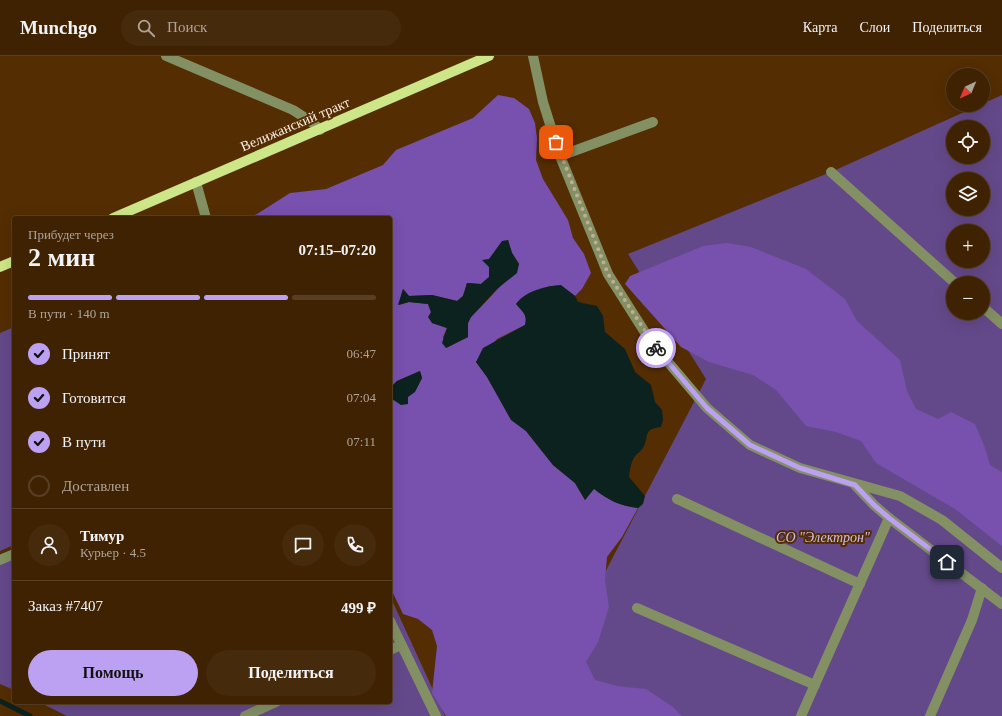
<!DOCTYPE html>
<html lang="ru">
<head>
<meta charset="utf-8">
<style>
	:root { --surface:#3f2202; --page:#462a0c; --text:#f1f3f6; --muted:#ada499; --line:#583f24; --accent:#bca0f2 }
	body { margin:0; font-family:Georgia,serif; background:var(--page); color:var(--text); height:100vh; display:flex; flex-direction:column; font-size:15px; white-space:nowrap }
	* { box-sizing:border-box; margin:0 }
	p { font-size:13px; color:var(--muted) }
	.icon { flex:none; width:22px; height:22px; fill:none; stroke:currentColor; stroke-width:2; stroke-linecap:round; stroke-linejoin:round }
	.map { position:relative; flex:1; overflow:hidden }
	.panel { position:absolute; left:12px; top:160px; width:380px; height:488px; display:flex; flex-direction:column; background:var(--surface); border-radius:4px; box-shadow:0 4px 16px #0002,0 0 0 1px var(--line) }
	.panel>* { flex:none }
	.needle { width:26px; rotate:224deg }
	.buttons { position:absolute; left:946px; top:12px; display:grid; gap:8px }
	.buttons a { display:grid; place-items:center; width:44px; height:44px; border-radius:50%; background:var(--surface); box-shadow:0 4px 16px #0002,0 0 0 1px var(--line); font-size:20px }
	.pin { position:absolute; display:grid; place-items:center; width:34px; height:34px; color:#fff; margin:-17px; border-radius:8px; box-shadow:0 2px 6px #0006 }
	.courier { position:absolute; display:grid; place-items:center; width:40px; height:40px; margin:-20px; border:3px solid #bca0f2; border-radius:50%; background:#fff; color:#222; box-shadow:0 1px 5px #0007 }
	.head em { font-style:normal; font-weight:800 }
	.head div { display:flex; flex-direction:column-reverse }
	.head { display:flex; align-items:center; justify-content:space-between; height:68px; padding:0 16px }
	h1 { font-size:26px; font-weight:800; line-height:30px }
	.bar { display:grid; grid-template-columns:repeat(4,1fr); gap:6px 4px; align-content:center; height:48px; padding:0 16px }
	.bar i { height:5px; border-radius:3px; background:var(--line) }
	.bar .selected { background:var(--accent) }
	.bar p { grid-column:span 4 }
	.line { display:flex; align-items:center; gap:10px; padding:0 16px; border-top:1px solid var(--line) }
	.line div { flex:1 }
	.round { display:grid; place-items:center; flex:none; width:42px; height:42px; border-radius:21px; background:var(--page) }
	ol { padding:0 16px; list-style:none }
	li { display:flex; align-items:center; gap:12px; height:44px }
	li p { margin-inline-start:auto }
	li .icon { padding:4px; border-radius:50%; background:var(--accent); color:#111; stroke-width:4 }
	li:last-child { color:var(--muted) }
	li i { width:22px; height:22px; border:2px solid var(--line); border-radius:50% }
	.primary-button { display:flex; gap:8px; margin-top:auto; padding:8px 16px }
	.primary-button a { flex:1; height:46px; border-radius:24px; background:var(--accent); color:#111; font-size:16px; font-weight:800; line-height:46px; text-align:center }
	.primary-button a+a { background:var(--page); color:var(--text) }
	header { display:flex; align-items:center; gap:24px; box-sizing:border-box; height:56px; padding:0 20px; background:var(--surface); border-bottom:1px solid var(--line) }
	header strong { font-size:19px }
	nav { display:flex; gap:22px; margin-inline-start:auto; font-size:14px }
	.search { width:280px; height:36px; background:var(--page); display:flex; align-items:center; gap:10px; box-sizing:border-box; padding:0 14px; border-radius:22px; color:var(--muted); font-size:15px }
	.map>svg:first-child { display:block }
	.green { fill:#64498a; fill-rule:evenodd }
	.forest { fill:#7850ae; fill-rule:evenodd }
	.water { fill:#0c221f }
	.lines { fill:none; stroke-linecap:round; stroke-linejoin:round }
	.stream { stroke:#0c221f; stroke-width:5 }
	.minor { stroke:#839063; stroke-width:10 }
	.major { stroke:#cde788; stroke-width:10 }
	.done { stroke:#c2ac97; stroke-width:4; stroke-dasharray:0 7.2 }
	.route { stroke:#bca0f2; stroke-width:5 }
	.labels { text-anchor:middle; stroke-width:4; stroke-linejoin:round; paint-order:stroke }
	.street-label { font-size:14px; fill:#fef1e7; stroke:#542d02 }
	.park-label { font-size:14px; font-style:italic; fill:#cfbdee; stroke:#542d02 }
</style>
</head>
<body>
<header>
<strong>Munchgo</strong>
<div class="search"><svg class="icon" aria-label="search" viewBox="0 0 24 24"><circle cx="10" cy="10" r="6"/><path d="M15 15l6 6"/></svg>Поиск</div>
<nav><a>Карта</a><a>Слои</a><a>Поделиться</a></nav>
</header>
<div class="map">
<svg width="1002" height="660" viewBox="0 0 1002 660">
	<rect width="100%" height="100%" fill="#542d02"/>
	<g class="green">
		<path d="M1002,39V660H530L706,323L628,198L831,116ZM953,71H983V101H953ZM953,123H983V153H953ZM953,175H983V205H953ZM953,227H983V257H953Z"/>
		<path d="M14,271V489L0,495V277Z"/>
		<path d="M14,502V634L0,628V508Z"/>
		<path d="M390,540L445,660H67L39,646H390Z"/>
	</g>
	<g class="forest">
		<path d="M498,39L514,42L529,53L535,67L537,82L536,104L543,123L568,164L573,182L584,198L591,217L582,233L575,240C550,219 539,235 519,251C525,257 527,261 525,269L497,283L476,306L487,321L511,363L526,375L553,409L575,427L585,444L594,432C607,444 621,450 638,452L622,481L607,501L605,524L609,551L598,586L586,606L595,624L617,630L646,633L673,651L682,660H446L432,637L437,590L432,574L418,563L403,558L390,531V340L392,343C411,341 413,340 422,322L420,315L397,325L390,332V162H247L257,158L290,137L326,133L383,109L396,94L473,62ZM508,184L512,197L519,208C504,227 488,244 471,261L468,267V281L446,292L443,281L447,272L432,267L431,256L428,248L409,246L399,249L403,233L409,240L432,239L457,245L463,240L467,227L481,228L489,221V203Z"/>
		<path d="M727,187L751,191L806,213L845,243L857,265L900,304L907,335L916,353L938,363L951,356L975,368L984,389L990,409L1002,416V490L955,453L876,407L861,385L836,376L806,370L776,334L753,319L709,306L681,291L625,228L630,220L703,190Z"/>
	</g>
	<g class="water">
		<path d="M508,184L512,197L519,208L517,217L497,233L471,261L468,267V281L446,292L442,287L447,272L432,267L428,261L431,256L428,248L409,246L398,249L403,233L409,240L432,239L457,245L463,240L467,227L481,228L489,221V211L482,204L489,203L502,185Z"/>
		<path d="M561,229L575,240L578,246L597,250L603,260L605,276L625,293L635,316L651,329L655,346L662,354L663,364L661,371C642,373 650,380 643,392C641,395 638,397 636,399C631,405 630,413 629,421L645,440L643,448L638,452C620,450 608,444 594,433L585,444L575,427L553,409L526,375L511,364L487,321L476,306L483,292L525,269C528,258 522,256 516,248C525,235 546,230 561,229Z"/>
		<path d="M420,315L422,322L415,336L408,341V348L401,349L392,343L390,332L397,325Z"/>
	</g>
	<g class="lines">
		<path class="stream" d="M0,645L30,660"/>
		<g class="minor">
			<path d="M166,0L293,54L313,67L320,74"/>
			<path d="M533,0L543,46L560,100L608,218L651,286L707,352L750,389L800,412L900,440L942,464L1002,512"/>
			<path d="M560,100L653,66"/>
			<path d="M831,116L955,227"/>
			<path d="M196,126L206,162"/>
			<path d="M983,251L1002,268"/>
			<path d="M855,429L874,449L889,462L1002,548"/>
			<path d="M677,443L860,528"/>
			<path d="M0,504L14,498"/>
			<path d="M637,552L815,629"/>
			<path d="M390,565L436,660"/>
			<path d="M390,594L401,589"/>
			<path d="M245,660L276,646"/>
			<path d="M801,660L889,462"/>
			<path d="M930,660L972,564L982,532"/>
		</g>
		<g class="major">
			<path d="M113,162L489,0"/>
			<path d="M0,211L14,205"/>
		</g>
	</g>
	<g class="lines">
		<path class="done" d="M556,86L608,218L656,292"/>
		<path class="route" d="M656,292L707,352L750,389L800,412L855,429L874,449L889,462L947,506"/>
	</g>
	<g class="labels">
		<g class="street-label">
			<text transform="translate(295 68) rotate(-23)" y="5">Велижанский тракт</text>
		</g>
		<g class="park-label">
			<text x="823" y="486">СО "Электрон"</text>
		</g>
	</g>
</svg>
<div class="buttons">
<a><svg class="needle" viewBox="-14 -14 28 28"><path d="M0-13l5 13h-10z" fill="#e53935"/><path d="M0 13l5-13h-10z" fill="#ada499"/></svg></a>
<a><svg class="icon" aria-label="locate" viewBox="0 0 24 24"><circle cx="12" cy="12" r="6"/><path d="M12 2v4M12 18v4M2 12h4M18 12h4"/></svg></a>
<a><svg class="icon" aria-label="layers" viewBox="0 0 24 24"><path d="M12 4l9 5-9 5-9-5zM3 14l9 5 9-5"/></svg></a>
<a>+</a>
<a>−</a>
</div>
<div class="pin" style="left:556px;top:86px;background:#ea580c"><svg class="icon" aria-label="bag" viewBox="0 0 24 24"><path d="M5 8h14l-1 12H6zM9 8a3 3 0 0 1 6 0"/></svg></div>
<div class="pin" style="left:947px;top:506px;background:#1f2937"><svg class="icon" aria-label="home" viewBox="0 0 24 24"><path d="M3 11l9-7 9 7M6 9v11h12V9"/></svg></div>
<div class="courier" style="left:656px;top:292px"><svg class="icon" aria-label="bike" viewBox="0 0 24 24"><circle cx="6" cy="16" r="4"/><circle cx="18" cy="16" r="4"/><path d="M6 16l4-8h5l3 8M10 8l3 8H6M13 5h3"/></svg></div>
<section class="panel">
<div class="head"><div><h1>2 мин</h1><p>Прибудет через</p></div><em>07:15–07:20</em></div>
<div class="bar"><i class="selected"></i><i class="selected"></i><i class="selected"></i><i></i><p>В пути · 140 m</p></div>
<ol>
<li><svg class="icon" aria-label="check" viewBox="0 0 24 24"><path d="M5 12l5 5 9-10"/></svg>Принят<p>06:47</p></li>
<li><svg class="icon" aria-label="check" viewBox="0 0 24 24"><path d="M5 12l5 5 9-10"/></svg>Готовится<p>07:04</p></li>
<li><svg class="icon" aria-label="check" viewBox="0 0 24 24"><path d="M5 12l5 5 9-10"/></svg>В пути<p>07:11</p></li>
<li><i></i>Доставлен</li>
</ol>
<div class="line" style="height:72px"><a class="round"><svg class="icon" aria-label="person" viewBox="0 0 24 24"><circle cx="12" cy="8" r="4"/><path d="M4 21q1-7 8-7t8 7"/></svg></a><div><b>Тимур</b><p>Курьер · 4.5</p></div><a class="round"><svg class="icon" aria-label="chat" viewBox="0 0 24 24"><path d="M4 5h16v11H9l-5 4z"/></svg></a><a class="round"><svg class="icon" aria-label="phone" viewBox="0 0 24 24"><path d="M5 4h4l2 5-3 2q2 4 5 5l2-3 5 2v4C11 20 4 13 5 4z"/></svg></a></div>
<div class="line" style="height:52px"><div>Заказ #7407</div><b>499 ₽</b></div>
<div class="primary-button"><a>Помощь</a><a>Поделиться</a></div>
</section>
</div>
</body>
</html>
